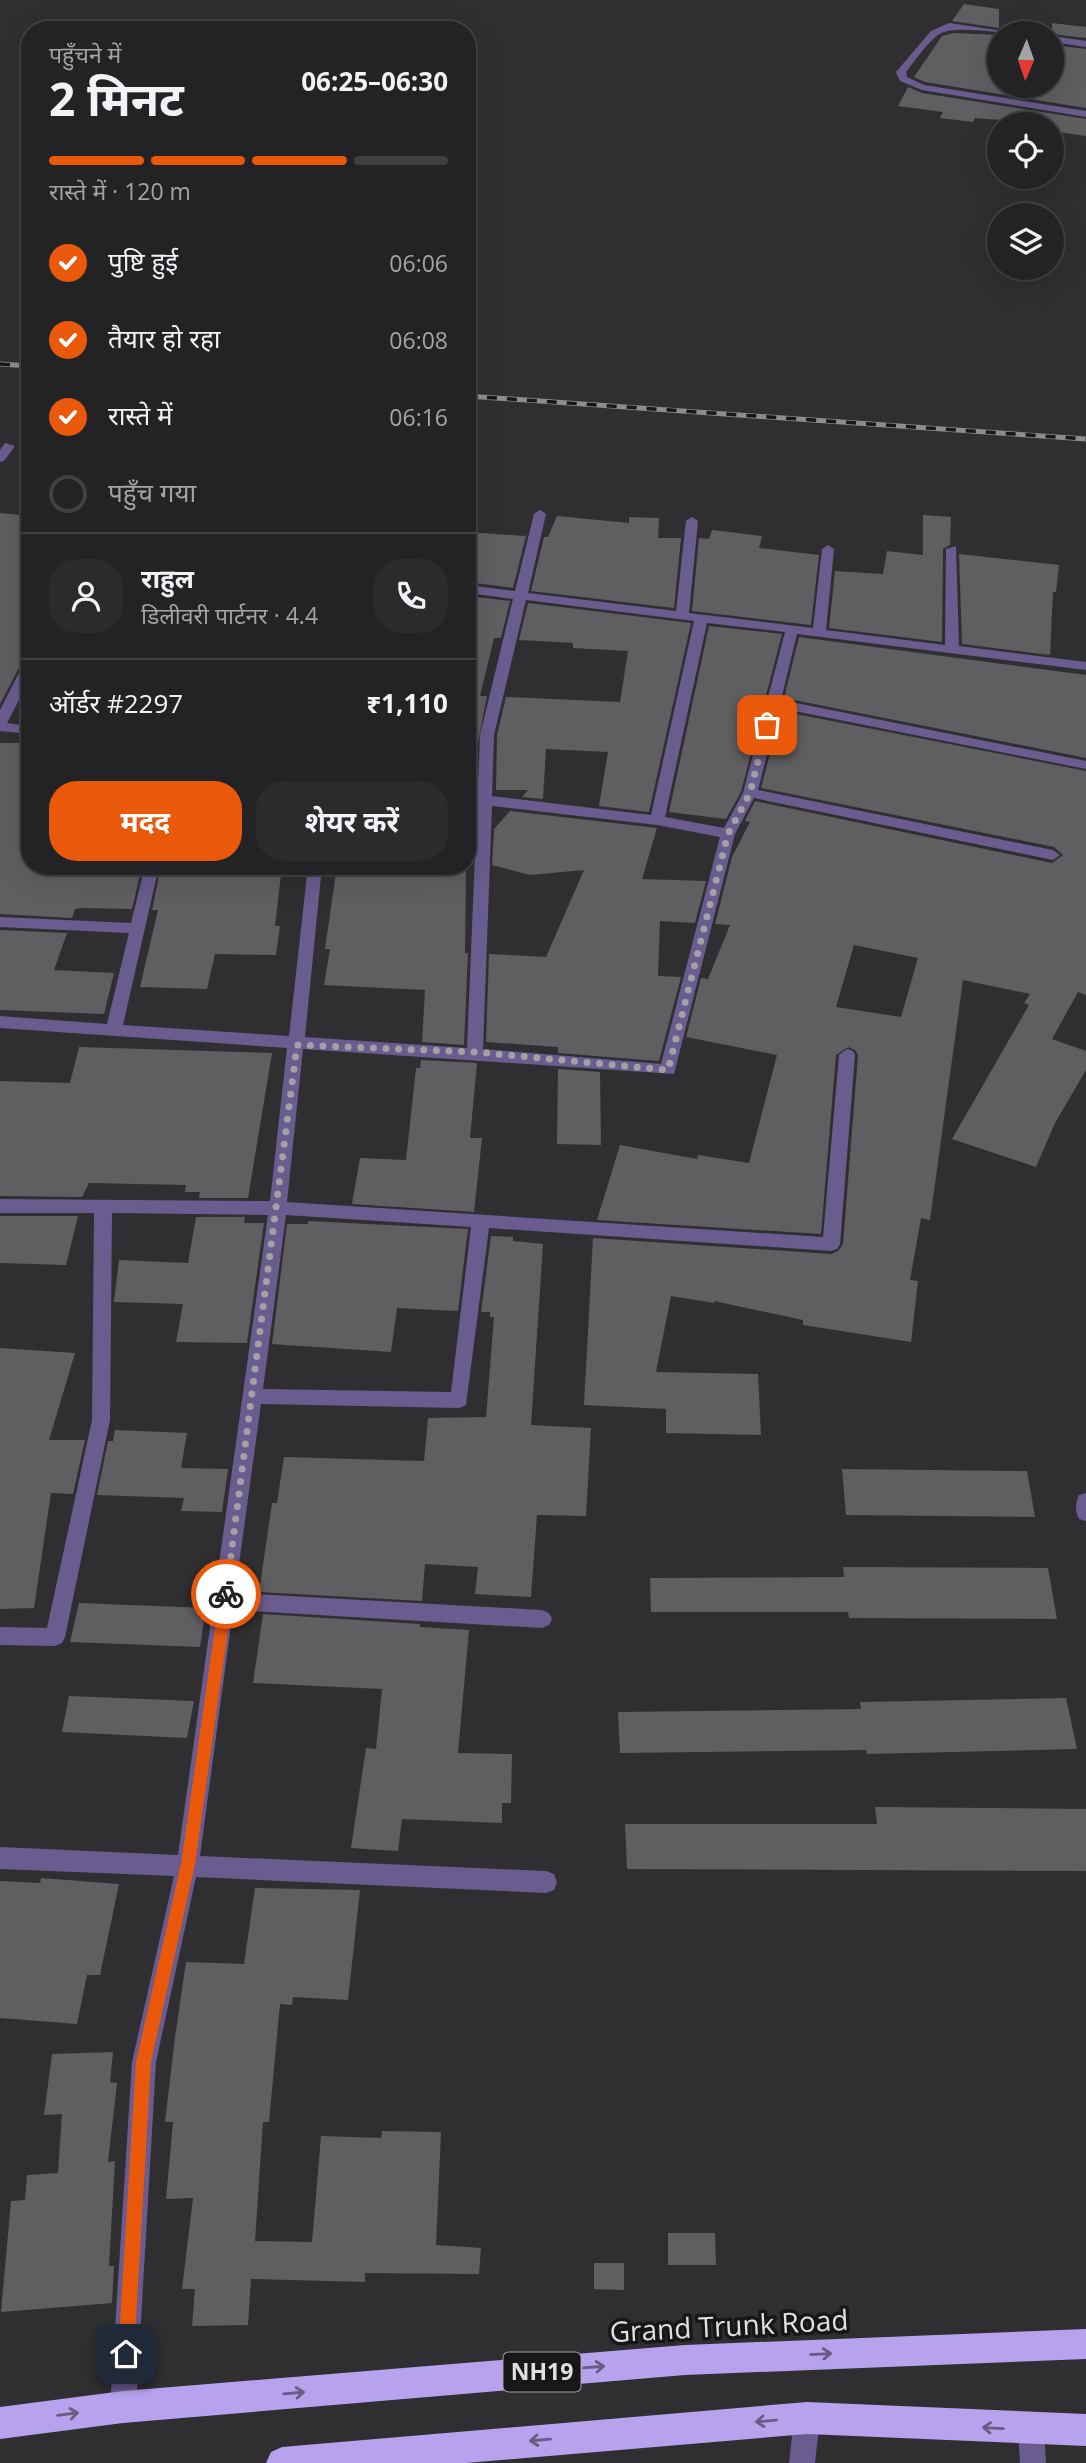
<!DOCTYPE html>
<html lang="hi">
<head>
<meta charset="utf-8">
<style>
	:root { --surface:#232326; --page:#2b2b2e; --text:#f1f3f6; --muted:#a3a4a7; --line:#404043; --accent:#ea580c }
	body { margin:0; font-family:"Open Sans","Noto Sans Devanagari",sans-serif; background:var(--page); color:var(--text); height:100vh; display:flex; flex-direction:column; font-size:26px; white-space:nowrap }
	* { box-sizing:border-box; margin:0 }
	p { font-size:23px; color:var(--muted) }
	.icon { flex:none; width:38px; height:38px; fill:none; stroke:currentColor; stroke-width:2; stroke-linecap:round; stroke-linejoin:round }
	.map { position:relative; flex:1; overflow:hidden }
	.panel { position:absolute; left:21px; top:21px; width:455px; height:854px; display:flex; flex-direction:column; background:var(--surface); border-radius:28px; box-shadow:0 7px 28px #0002,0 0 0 2px var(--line) }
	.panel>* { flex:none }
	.needle { width:46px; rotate:182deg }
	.buttons { position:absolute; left:987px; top:21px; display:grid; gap:14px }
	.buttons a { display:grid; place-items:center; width:77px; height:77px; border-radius:50%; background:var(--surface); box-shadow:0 7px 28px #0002,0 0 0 2px var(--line); font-size:35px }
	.pin { position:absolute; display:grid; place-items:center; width:60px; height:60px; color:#fff; margin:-30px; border-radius:14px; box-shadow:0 4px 10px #0006 }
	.courier { position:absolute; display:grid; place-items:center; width:70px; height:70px; margin:-35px; border:5px solid #ea580c; border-radius:50%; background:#fff; color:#222; box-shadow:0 2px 9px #0007 }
	.head em { font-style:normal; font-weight:700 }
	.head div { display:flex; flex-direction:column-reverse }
	.head { display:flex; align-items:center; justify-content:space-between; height:119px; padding:0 28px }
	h1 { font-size:46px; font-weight:700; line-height:52px }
	.bar { display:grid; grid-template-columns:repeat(4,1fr); gap:10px 7px; align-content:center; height:84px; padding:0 28px }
	.bar i { height:9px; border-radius:5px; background:var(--line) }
	.bar .on { background:var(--accent) }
	.bar p { grid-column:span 4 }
	.line { display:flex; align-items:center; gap:18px; padding:0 28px; border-top:2px solid var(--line) }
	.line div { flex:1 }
	.round { display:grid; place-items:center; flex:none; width:74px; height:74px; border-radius:28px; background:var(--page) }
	ol { padding:0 28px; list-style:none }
	li { display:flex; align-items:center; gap:21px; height:77px }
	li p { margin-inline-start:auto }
	li .icon { padding:7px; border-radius:50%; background:var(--accent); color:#fff; stroke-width:4 }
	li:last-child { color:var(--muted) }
	li i { width:38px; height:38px; border:4px solid var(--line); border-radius:50% }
	.cta { display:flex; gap:14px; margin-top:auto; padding:14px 28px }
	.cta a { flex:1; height:80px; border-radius:28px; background:var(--accent); color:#fff; font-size:28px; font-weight:700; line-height:80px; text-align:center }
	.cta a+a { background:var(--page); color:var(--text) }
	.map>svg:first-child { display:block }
	.building { fill:#5f5e61; fill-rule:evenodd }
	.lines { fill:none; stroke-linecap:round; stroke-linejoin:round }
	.street { fill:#6a5c8f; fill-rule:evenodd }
	.highway { fill:#b7a2ed; fill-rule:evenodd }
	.rail-casing { stroke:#8d8d8f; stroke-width:5 }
	.rail { stroke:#171718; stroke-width:3.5; stroke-dasharray:10; stroke-linecap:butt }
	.oneway { stroke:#675c82 }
	.route { fill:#ea580c }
	.done { stroke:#a2a1a4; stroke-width:7; stroke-dasharray:0 12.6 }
	.labels { text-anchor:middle; stroke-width:7; stroke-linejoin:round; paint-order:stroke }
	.shield { fill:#171718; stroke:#a4a3a5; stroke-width:2 }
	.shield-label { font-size:23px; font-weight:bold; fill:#e0dfe1 }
	.near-street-label { font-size:28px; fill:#e0dfe1; stroke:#171718 }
</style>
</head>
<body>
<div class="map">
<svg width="1086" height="2463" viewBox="0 0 1086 2463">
	<rect width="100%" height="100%" fill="#2f2f32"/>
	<g class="building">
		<path d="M964,4L999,9V28L952,21Z"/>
		<path d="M1052,23L1086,27V38L1052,34Z"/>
		<path d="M954,33L999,35V86H1052V45L1086,49V108L925,82L914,77L942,36Z"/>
		<path d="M908,87L922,93L1086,119V136L1052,131V124L975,118L973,122L940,118L943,112L898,106Z"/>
		<path d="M0,513L30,516V653L21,664L0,704Z"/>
		<path d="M923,515L951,517L950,545L943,549L942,642L829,628L835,571L883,574L887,551L923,555Z"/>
		<path d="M557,516L629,523V517L659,518L658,538H681L674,608L531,591L544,537H548Z"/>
		<path d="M712,530L762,536L759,548L819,555L811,625L692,611L699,538L709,539Z"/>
		<path d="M467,532L526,536L513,588L467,582Z"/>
		<path d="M959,554L1059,565L1056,592H1053L1050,655L962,644Z"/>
		<path d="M467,596L510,601L501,638H494L480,696H487L477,748H467Z"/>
		<path d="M528,603L691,623L649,812L599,806L608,752L546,749L543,799L522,797L528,790H496L497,735L506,697L620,702L628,651L573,648V643L519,640Z"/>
		<path d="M709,626L782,634L741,792L726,819L669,812Z"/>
		<path d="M799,637L1086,675V758L784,698Z"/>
		<path d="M781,711L1086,771V995L1078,992L1052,1039L1086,1051V1070L1055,1123L1036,1167L952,1139L1029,1005L1024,1003L1030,994L963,980L930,1220L921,1218L910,1280L918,1281L911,1342L803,1325V1320L714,1301V1303L671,1296L656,1372L758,1374L761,1435L666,1433V1409L584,1405L593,1238L831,1254L838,1251L843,1244L858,1055L855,1050L848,1047L836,1055L821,1234L597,1220L620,1145L697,1159L698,1155L749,1163L777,1055L686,1037L701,978L708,979L730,925L715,924L732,857L750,822L745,821L755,801L1052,863L1063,855L1054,847L761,788ZM854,945L918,958L901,1017L836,1007Z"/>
		<path d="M0,743H30V866H142L132,909L83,908L75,909L72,918L0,914Z"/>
		<path d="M510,811L657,828L642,879L706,881L695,923L660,921L658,976L681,977L659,1061L558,1053V1047L486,1042L489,954L546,957L584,870L530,875L492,865L494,829Z"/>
		<path d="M161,866H282L275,926H280L276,955L215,954L207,989L140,987L158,910H152Z"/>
		<path d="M337,866H466L465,953H468L464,1045L422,1042L425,990L324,985L330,949H325Z"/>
		<path d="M0,930L67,933L54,970L114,973L104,1014L0,1010Z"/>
		<path d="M79,1047L272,1053L248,1198H199L200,1192H185L186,1185L89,1183L82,1197L0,1196V1081L70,1083Z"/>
		<path d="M421,1060L477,1063L470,1138H482L474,1212L352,1204L360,1158L406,1160L416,1068H420Z"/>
		<path d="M558,1069L600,1072L601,1145L557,1144Z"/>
		<path d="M0,1216H78L66,1265L0,1263Z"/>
		<path d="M196,1217H245L244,1223H264L247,1343L176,1342L183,1304L114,1302L119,1260L188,1263Z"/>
		<path d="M308,1221L468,1229L458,1311L397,1308L391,1352L272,1344L287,1224H308Z"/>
		<path d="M491,1236L513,1237V1241L543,1244L531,1425L591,1428L586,1516L537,1515L531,1597L475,1594L478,1567L425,1564L422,1601L259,1592L272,1503H277L284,1457L424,1461L428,1418L486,1417L494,1317H490V1312H481Z"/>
		<path d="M0,1348L75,1353L49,1440H85L73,1494L51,1493L34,1608L0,1609Z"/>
		<path d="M115,1430L187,1433L181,1468L228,1469L222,1512L181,1511L184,1498L97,1495L108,1441H113Z"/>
		<path d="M842,1469L1027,1471L1035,1517L846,1515Z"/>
		<path d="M843,1567L1048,1568L1057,1619L849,1618L848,1612H651L650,1578L844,1577Z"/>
		<path d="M79,1603L206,1608L200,1647L70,1642Z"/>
		<path d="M263,1614L420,1624V1627L469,1630L458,1753L512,1754L511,1803H502V1823L402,1819L398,1851L351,1848L366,1748L376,1749L382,1689L253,1683Z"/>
		<path d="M69,1696L194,1701L187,1738L62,1732Z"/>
		<path d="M1066,1698L1077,1749L867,1754L866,1750L620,1753L618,1712L861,1709L860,1702Z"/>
		<path d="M875,1807L1086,1809V1871L627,1869L625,1824H877Z"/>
		<path d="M41,1878L119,1884L100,1975H87L77,2024L0,2018V1881L40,1883Z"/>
		<path d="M255,1888L360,1890L348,2000L293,1997L292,2005L280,2004L269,2122H263L255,2241L312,2242L321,2136L381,2138L382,2131L441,2132L436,2245L481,2248L479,2274L365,2273V2282L251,2279L248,2325L192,2326L195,2289H182L193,2198L166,2199L173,2122H165L175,2037L186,1962L244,1964Z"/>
		<path d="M113,2052L110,2082L117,2083L108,2162L115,2161L109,2266H114L112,2303L1,2312L11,2201L25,2200L27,2175L58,2173L62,2114L44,2115L52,2054Z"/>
		<path d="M668,2233H715L716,2265H668Z"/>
		<path d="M594,2263H624V2290L594,2289Z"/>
	</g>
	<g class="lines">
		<g class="street">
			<path d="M949,23L1017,33C998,34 953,24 938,35C926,44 915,61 906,72L907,77L924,85L1086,111V117L922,90L900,81L896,72L931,31Z"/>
			<path d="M1052,36L1086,41V47L1052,42Z"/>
			<path d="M5,443L15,446L4,461L0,462V450Z"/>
			<path d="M540,510L546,514L528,593L676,611L686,521L692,517L698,521L689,613L813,628L822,549L828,545L834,549L826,630L945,645L946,549L956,546L959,646L1086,662V670L797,634L781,700L1086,761V769L779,708L758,790L1053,850L1060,855L1053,860L754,798L735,834L674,1074L303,1049L287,1202L823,1237L839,1055L847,1049L853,1051L855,1055L840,1244L837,1249L831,1251L489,1228L466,1405L459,1408L261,1404L235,1593L542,1610L549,1613L552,1619L549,1625L542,1628L233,1610L200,1856L546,1871L554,1874L557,1882L554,1890L546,1893L196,1877L156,2062L136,2407L132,2416L123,2420L114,2416L110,2407L132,2062L174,1876L0,1869V1847L178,1855L268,1215L112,1213L110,1420L65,1637L62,1643L55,1646L0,1645V1627L47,1628L92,1420L94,1213H0V1199L270,1201L287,1048L0,1028V1016L107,1024L129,933L0,927V917L131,923L145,866H159L123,1025L289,1036L308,866H322L305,1037L467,1048L480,735L513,599L467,593V585L515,591L534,514ZM526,600L694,621L651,815L492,796L494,735ZM707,623L785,632L743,793L724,828L665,817ZM492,806L657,825L720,837L661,1064L483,1049ZM286,1215L471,1227L451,1392L263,1389Z"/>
			<path d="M30,661V679L7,723L30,726V734L0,731V710L23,665Z"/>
			<path d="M1086,1493V1521L1079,1519C1075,1511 1075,1503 1079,1495Z"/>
			<path d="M807,2405L816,2409L820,2418L815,2463H789L794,2418L798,2409Z"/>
			<path d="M1031,2417L1040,2421L1044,2430L1046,2463H1020L1018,2430L1022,2421Z"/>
		</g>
		<g class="highway">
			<path d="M1086,2329V2359L685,2375L123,2423L0,2439V2407L123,2391L685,2345Z"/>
			<path d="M807,2402L1086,2414V2446L807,2434L466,2463H266L271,2452L282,2447Z"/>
		</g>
		<defs>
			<g id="rail">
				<path d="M0,364L30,366"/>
				<path d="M467,396L1086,439"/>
			</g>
		</defs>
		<use href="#rail" class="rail-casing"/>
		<use href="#rail" class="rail"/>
	</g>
	<defs><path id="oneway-shaft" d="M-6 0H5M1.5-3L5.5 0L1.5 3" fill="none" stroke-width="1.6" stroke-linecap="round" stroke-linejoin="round" transform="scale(1.75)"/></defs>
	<g class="oneway">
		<use href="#oneway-shaft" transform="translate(821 2354) rotate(-3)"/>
		<use href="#oneway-shaft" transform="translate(594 2367) rotate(-5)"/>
		<use href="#oneway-shaft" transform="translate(294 2393) rotate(-5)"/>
		<use href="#oneway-shaft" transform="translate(68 2414) rotate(-7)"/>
		<use href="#oneway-shaft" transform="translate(766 2421) rotate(175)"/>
		<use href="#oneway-shaft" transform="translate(993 2428) rotate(-177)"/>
		<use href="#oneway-shaft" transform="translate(540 2440) rotate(175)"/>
	</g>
	<path class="route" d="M226,1589L233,1594L195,1864L151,2062L134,2354L126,2362L118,2354L136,2062L181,1864L220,1594Z"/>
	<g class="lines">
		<path class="done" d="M226,1594L297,1045L475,1052L668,1070L728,834L750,793L767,725"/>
	</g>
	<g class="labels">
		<rect class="shield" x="503.5" y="2352.5" width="77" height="39" rx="5"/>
		<g class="shield-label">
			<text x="542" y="2380">NH19</text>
		</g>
		<g class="near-street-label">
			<text transform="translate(729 2326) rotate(-3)" y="10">Grand Trunk Road</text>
		</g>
	</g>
</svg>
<div class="buttons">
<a><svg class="needle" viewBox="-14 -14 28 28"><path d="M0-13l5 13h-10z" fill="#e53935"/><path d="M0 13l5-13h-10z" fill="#a3a4a7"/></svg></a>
<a><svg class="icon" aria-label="locate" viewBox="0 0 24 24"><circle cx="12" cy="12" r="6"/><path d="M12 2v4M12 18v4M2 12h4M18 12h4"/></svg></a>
<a><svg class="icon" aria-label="layers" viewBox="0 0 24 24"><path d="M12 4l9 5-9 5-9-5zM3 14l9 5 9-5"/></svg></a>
</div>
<div class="pin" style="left:767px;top:725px;background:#ea580c"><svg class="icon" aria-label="bag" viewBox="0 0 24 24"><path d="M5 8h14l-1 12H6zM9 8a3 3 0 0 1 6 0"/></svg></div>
<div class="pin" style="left:126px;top:2354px;background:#1f2937"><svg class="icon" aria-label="home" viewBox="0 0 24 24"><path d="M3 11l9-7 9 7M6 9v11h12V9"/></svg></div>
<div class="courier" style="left:226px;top:1594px"><svg class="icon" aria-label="bike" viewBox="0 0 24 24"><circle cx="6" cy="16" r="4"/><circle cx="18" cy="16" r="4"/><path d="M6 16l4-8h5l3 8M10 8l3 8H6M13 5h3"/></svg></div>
<section class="panel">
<div class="head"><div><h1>2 मिनट</h1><p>पहुँचने में</p></div><em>06:25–06:30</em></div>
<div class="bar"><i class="on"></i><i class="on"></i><i class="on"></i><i></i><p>रास्ते में · 120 m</p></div>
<ol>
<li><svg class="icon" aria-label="check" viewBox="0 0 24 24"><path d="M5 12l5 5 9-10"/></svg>पुष्टि हुई<p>06:06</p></li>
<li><svg class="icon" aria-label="check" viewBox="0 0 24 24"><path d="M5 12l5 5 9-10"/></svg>तैयार हो रहा<p>06:08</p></li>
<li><svg class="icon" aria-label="check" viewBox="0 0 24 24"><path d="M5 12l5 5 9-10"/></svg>रास्ते में<p>06:16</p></li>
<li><i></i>पहुँच गया</li>
</ol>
<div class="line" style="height:126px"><a class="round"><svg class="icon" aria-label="person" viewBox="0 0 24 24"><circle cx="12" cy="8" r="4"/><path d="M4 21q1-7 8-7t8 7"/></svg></a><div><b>राहुल</b><p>डिलीवरी पार्टनर · 4.4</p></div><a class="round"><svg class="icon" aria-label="phone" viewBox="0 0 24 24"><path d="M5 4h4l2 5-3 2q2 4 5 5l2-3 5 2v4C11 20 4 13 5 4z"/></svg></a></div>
<div class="line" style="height:91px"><div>ऑर्डर #2297</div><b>₹1,110</b></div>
<div class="cta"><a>मदद</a><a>शेयर करें</a></div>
</section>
</div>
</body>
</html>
